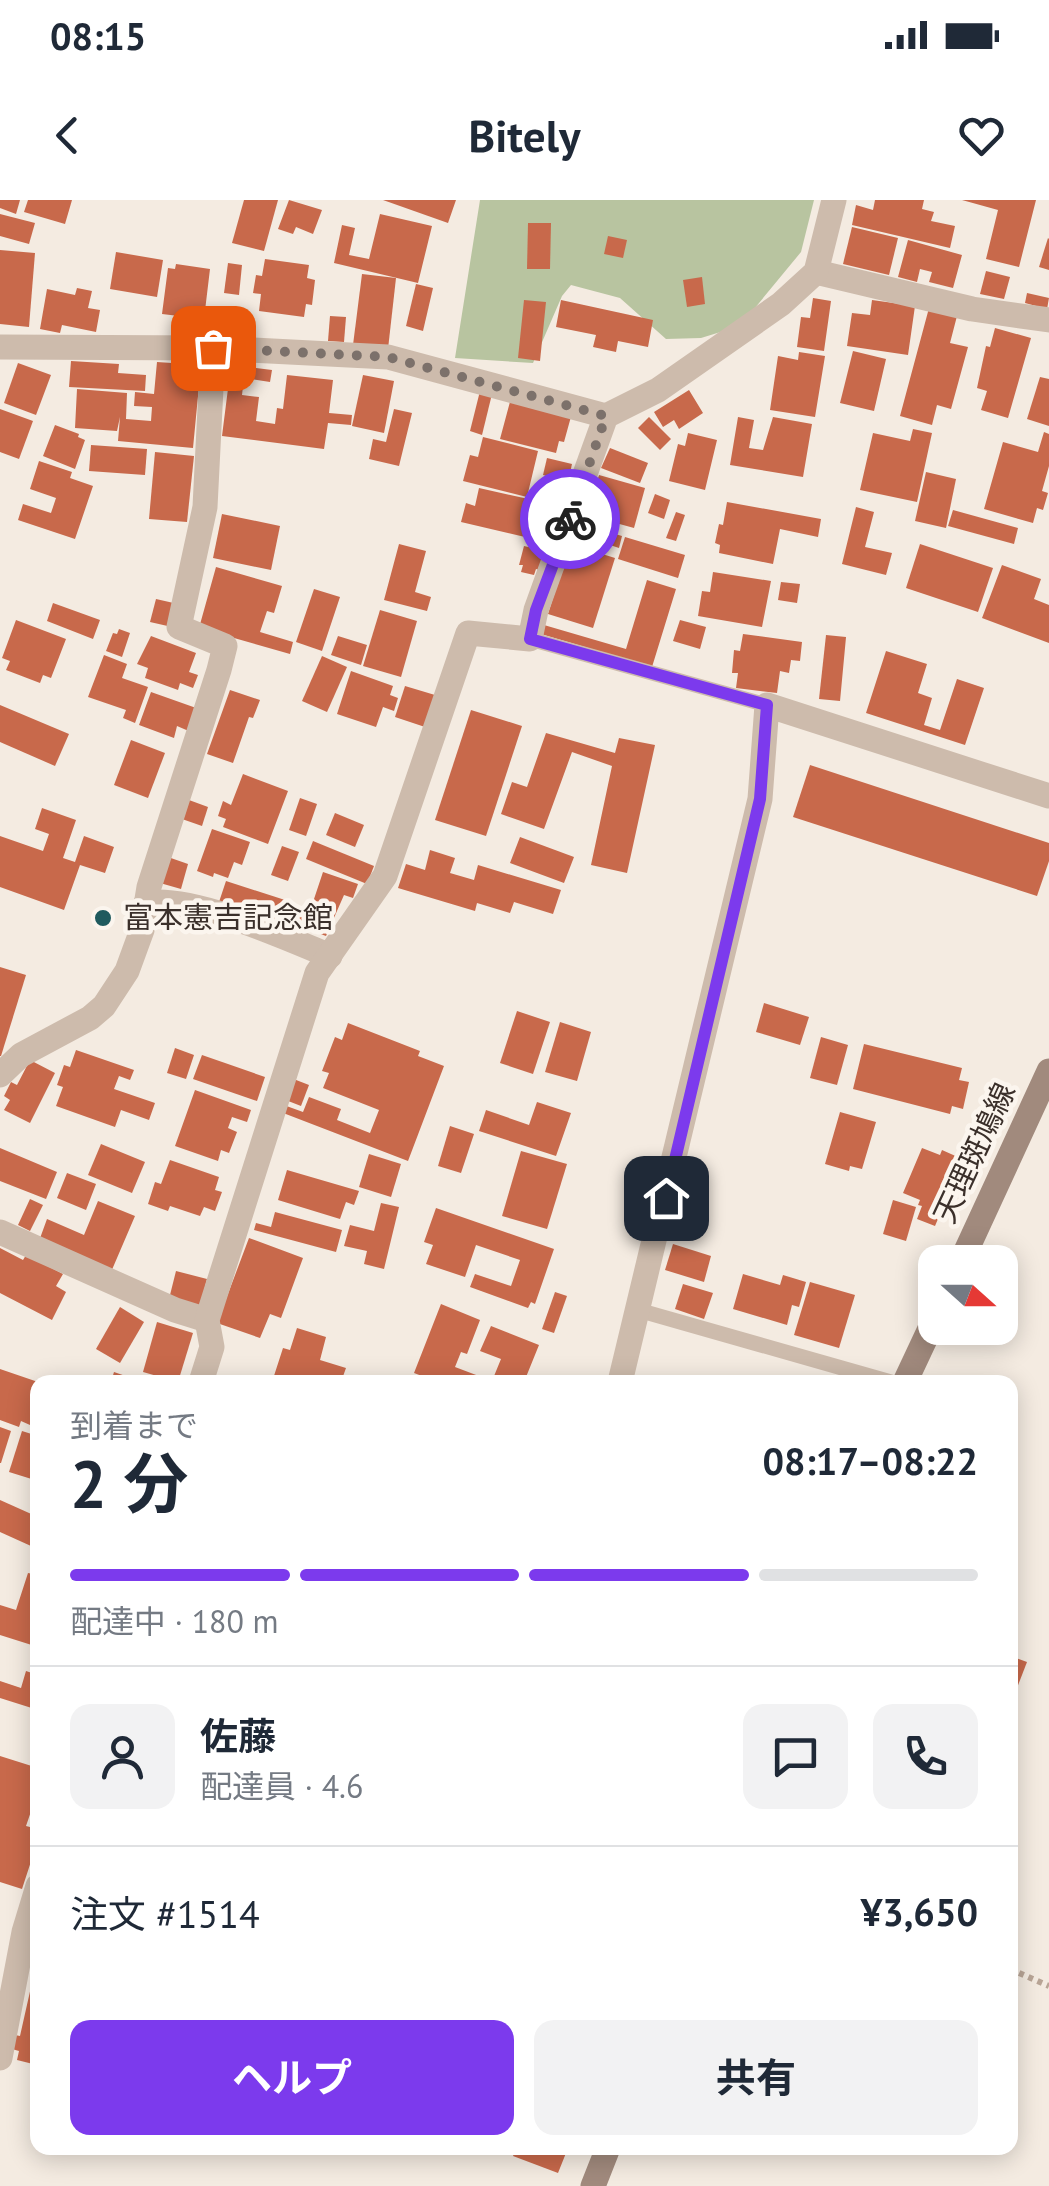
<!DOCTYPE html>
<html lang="ja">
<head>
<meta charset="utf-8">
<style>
	:root { --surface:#fff; --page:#f2f2f3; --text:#1f2937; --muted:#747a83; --line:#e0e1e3; --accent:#7c3aed }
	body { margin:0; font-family:"PT Sans","Noto Sans JP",sans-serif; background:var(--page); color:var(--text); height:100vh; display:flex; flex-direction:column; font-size:38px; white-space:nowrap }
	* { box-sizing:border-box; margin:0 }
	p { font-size:32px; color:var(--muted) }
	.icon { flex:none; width:55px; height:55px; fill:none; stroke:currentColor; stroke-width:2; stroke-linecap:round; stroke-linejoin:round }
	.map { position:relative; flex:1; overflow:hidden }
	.sheet { position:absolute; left:30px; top:1175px; width:988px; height:780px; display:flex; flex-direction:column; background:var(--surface); border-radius:20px; box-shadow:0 5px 25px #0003 }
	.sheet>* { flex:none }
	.needle { width:65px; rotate:111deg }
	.buttons { position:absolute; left:918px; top:1045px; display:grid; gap:20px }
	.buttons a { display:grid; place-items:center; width:100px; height:100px; border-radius:20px; background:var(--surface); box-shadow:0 5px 25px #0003; font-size:50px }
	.pin { position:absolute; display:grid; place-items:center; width:85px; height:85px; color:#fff; margin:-42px; border-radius:20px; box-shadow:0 5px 15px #0006 }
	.courier { position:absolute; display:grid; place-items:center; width:100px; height:100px; margin:-50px; border:8px solid #7c3aed; border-radius:50%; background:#fff; color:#222; box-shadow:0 2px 12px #0007 }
	.summary em { font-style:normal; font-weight:700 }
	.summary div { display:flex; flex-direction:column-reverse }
	.summary { display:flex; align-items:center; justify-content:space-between; height:170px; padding:0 40px }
	h1 { font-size:65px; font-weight:700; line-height:75px }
	.bar { display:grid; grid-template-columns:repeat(4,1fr); gap:15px 10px; align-content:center; height:120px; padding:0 40px }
	.bar i { height:12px; border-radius:8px; background:var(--line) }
	.bar .selected { background:var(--accent) }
	.bar p { grid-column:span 4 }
	.line { display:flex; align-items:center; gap:25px; padding:0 40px; border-top:2px solid var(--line) }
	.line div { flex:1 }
	.round { display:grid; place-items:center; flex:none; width:105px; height:105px; border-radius:20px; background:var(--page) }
	.button { display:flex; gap:20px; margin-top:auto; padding:20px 40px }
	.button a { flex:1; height:115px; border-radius:20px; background:var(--accent); color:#fff; font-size:40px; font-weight:700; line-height:115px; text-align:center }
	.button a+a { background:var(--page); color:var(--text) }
	.status { display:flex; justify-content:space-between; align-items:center; height:70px; padding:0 50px; background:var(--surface); direction:ltr }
	.status svg { height:28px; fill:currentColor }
	header { display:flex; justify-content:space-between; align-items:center; height:130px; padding:0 40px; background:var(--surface); font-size:45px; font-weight:700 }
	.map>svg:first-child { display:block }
	.green { fill:#b8c4a0 }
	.building { fill:#c8694b }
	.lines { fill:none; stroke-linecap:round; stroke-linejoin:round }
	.path { stroke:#b9a596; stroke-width:6; stroke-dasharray:5 5; stroke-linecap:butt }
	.service { stroke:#cdbbac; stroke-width:15 }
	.minor { stroke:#cdbbac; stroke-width:25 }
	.secondary { stroke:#a18a7d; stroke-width:25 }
	.done { stroke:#7c716b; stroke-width:10; stroke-dasharray:0 18 }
	.route { stroke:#7c3aed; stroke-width:12 }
	.poi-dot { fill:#1f5a5e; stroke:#fbf5ee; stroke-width:4 }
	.labels { text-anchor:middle; stroke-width:9; stroke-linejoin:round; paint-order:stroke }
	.poi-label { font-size:30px; fill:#3b302b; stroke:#fbf5ee; text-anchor:start }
	.street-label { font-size:30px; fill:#3b302b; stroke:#fbf5ee }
</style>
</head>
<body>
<div class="status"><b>08:15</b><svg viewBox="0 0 49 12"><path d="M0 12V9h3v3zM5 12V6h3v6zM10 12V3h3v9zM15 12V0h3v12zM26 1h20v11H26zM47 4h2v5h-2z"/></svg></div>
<header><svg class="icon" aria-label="back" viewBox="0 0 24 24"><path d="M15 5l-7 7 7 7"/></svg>Bitely<svg class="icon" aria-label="heart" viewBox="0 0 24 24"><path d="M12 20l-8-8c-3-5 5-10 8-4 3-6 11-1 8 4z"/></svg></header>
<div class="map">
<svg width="1049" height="1986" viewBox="0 0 1049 1986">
	<rect width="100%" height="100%" fill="#f4ebe1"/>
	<path class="green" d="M480,0H814L801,52L740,126L701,138L666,139L620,98L571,85L562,96L533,163L455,158Z"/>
	<g class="building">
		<path d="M0,0H20L16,14L0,8Z"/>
		<path d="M28,0H72L65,24L24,12Z"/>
		<path d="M244,0H278L264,51L232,43Z"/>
		<path d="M289,0L322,10L313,34L296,27L293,34L278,29Z"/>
		<path d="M383,0H456L448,23Z"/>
		<path d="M875,0H924L922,9L934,12L931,21L955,26L950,48L852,25L856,5L873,10Z"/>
		<path d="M962,0H1036L1019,67L986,59L998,10Z"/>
		<path d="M0,14L35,23L29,44L0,36Z"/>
		<path d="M380,14L432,26L418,83L334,63L342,25L355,28L349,55L369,59Z"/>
		<path d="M528,23H551L550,69H527Z"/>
		<path d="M852,27L898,38L889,75L843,64Z"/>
		<path d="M608,36L627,40L623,58L604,54Z"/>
		<path d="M1048,38L1049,39V70L1039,67Z"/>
		<path d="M908,40L962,55L953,88L929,82L932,72L920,69L917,82L898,77Z"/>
		<path d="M0,50L35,53L29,127L0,124Z"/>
		<path d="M116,52L163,60L157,97L110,89Z"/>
		<path d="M265,59L309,65L307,78L315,80L312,105L306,104L304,117L259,111L261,94L253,93L256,75L262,76Z"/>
		<path d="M228,63L242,65L239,95L224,93Z"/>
		<path d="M176,64L210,69L204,119L162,114L168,68L175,69Z"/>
		<path d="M986,71L1010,77L1004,99L980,94Z"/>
		<path d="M362,74L396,78L388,149L353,145Z"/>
		<path d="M702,77L705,104L687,107L683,80Z"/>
		<path d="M416,84L433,88L423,131L406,126Z"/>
		<path d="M77,88L92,91L88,108L100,110L96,132L62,125L60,133L40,129L47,89L75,95Z"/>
		<path d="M1027,93L1049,98L1047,109L1025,103Z"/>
		<path d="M813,98L831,101L824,151L797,147L801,117L810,118Z"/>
		<path d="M524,100L546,102L540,161L518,158Z"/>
		<path d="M561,100L653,120L648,147L618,141L616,152L593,147L596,135L556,127Z"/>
		<path d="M872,100L915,106L908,155L847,146L852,113L870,115Z"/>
		<path d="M223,106L237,108L234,140L219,139Z"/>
		<path d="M929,108L957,116L950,143L968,147L951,209L937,205L932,225L900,216Z"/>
		<path d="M330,116L346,117L344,142L328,141Z"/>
		<path d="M995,128L1031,138L1008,218L981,210L987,191L977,188L986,146L990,147Z"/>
		<path d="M853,151L886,159L874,211L840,203Z"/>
		<path d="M799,152L825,156L815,217L770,210L778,156L798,160Z"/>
		<path d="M71,161L119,164L118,173L146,175L145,191L69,187Z"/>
		<path d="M157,162L201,165L193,248L118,241L120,217L117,231L75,228L77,189L127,193L126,219L151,221L152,207L134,206L135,192L154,194Z"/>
		<path d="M18,163L51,175L36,215L4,203Z"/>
		<path d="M231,165L272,170L270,182L244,178L242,195L259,197L256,221L275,224L277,208L283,209L287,175L333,180L329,213L352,215L351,225L328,223L324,249L222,236Z"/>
		<path d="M363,175L394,181L384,233L352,226Z"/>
		<path d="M1040,177L1049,179V226L1027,219Z"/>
		<path d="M689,190L703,213L679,229L674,220L663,227L654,212Z"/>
		<path d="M480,191L492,194L482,235L470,231Z"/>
		<path d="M511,198L572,213L564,242L559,241L556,253L500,239Z"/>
		<path d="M0,209L33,221L19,259L0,252Z"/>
		<path d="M394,209L412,213L399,266L369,259L373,239L386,242Z"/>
		<path d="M649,217L671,239L660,250L638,228Z"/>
		<path d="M738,217L754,220L749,248L763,250L773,217L812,224L803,277L730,265Z"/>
		<path d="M55,225L79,234L78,237L85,240L75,269L43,256Z"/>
		<path d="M913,229L932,233L917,302L860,290L873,233L910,241Z"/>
		<path d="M1044,232L1049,234V266L1042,291L1048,293L1043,310L1037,308L1033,323L984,309L1003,242L1038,252Z"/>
		<path d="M688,233L717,240L705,290L669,281L678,244L685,246Z"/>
		<path d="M483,237L538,251L527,297L463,281L470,255L478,257Z"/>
		<path d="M91,245L147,249L145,275L89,271Z"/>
		<path d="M610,248L648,263L640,283L601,268Z"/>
		<path d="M155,252L194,256L187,322L149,319Z"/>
		<path d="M547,258L572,264L568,282L543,275Z"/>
		<path d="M39,261L72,272L70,278L93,286L75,339L18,320L23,304L51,313L56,298L30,289Z"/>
		<path d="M926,272L956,279L946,328L915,321Z"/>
		<path d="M599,275L645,288L634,328L587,315Z"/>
		<path d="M479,288L551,304L542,341L461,322L466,303L475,306Z"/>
		<path d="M655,294L670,300L664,319L648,313Z"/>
		<path d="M727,302L821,319L818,337L780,329L773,364L719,353L720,345L715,343L719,324L723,325Z"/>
		<path d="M856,307L874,312L865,347L892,353L886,375L842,364Z"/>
		<path d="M953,310L1018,328L1014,344L948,326Z"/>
		<path d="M676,312L685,315L676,341L666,338Z"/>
		<path d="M222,314L280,326L271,370L213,358Z"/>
		<path d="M595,328L622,336L619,348L592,339Z"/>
		<path d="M625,337L685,355L678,378L618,359Z"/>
		<path d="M399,344L426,351L415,392L431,397L427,411L384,400Z"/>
		<path d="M570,344L615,358L593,428L548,414Z"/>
		<path d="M920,344L993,368L978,412L906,388Z"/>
		<path d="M524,346L545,351L540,370L536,369L534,375L521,372L523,365H519Z"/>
		<path d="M1002,365L1041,379L1034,399L1049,405V443L982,418Z"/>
		<path d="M216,367L282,386L274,413L267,411L260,432L293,442L290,454L199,428Z"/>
		<path d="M713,372L771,381L762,427L698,416L702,391L710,392Z"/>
		<path d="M647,380L676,389L652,467L541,434L544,425L626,449Z"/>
		<path d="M781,382L800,384L797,403L778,400Z"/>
		<path d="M314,389L340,397L322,451L296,442Z"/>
		<path d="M156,399L178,404L172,427L150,422Z"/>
		<path d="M53,403L100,420L93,439L47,421Z"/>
		<path d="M380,410L417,421L401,477L363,466Z"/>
		<path d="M16,420L66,439L51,478L43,475L40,483L6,470L10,461L2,458Z"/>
		<path d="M680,420L706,427L700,449L673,441Z"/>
		<path d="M119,429L130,433L122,457L106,451L113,433L117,434Z"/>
		<path d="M743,434L802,442L800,461L791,460L789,473L780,471L777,493L736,488L738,473H732L734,450L740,451Z"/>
		<path d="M826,435L846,437L840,501L819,499Z"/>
		<path d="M151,436L196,453L189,472L198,475L193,488L180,483L178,490L145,478L148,468L137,464Z"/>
		<path d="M338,436L367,445L361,465L331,455Z"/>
		<path d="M886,451L927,464L918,493L932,498L924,525L940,530L957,479L984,488L965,545L866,513Z"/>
		<path d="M104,455L127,464L122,478L148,487L135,523L123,518L126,510L88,497Z"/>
		<path d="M322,456L347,467L327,512L302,501Z"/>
		<path d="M351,471L393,486L390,495L398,498L394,511L383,507L376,527L337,514Z"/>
		<path d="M405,486L435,495L425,527L395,517Z"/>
		<path d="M230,490L260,500L253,518L249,517L233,563L207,554Z"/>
		<path d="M151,492L199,509L191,532L177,526L174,538L139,525Z"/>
		<path d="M0,505L69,534L55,566L0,542Z"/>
		<path d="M471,510L522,526L486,636L435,620Z"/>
		<path d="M546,533L615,553L619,538L655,545L627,673L591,665L612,566L572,552L544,629L501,614L512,582L527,587Z"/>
		<path d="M131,540L165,553L148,598L114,585Z"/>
		<path d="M810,565L1049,643V661L1037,696L793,617Z"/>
		<path d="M243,574L288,591L268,644L223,627L226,619L218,616L223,601L231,605Z"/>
		<path d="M300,598L317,604L306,636L289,630Z"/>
		<path d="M189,600L208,607L202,626L182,619Z"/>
		<path d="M42,608L76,620L63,658L75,662L84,636L114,647L105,673L80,665L64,710L0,687V636L43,651L49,634L35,629Z"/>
		<path d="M335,613L364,625L355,647L326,635Z"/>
		<path d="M212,629L250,642L242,665L234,662L228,678L214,673L213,677L197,671Z"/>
		<path d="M520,637L574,657L564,683L510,663Z"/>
		<path d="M313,641L374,666L367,684L306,659Z"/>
		<path d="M282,646L299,652L288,681L271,675Z"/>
		<path d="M430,650L455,658L450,673L474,680L478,665L561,690L553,714L514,702L510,713L477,703L475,711L398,688L406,664L425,670Z"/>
		<path d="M168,657L188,664L181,689L160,683Z"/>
		<path d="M323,672L358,684L353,698L344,695L326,736L282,720L286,709L308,717Z"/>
		<path d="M226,681L285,700L278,721L219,702Z"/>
		<path d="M0,767L26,775L1,856H0Z"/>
		<path d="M764,803L809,817L800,845L756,832Z"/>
		<path d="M517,811L550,822L533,874L500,863Z"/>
		<path d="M560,822L591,832L577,881L545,872Z"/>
		<path d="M348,823L420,851L418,856L444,866L408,961L278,911L281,904L303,912L309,897L341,909L337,920L370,933L379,910L323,888L329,873L322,871L335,837L342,840Z"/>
		<path d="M821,837L848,845L837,885L810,878Z"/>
		<path d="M864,844L962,868L959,880L969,882L963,909L952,906L950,914L853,889Z"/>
		<path d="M175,848L194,855L186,879L167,873Z"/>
		<path d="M76,850L134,870L130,880L119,876L114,889L155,903L149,920L121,910L115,927L56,906L63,887L57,885L64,865L70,867Z"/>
		<path d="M202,855L265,877L257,901L193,879Z"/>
		<path d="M30,860L55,873L30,923L4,910L10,900L4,896L11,882L17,885Z"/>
		<path d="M291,878L309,885L301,906L283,899Z"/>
		<path d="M195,890L251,910L247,922L232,917L228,928L237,932L229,953L221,950L218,961L175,946Z"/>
		<path d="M537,902L571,913L556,956L479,931L486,910L529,925Z"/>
		<path d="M840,912L876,922L862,969L850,966L849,971L825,964Z"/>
		<path d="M450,926L474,934L461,973L438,966Z"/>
		<path d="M101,944L145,962L132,993L88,975Z"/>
		<path d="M0,948L57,972L46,999L0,981Z"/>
		<path d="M922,948L940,955L942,950L969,962L946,1017L940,1014L935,1026L917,1019L922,1006L918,1005L920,1000L903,993Z"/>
		<path d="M521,951L567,964L547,1029L502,1016Z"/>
		<path d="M369,954L401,964L391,997L359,987Z"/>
		<path d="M170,960L219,977L215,990L222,992L215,1011L204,1007L200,1016L170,1006L168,1011L148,1004L155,982L161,984Z"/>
		<path d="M287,970L359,991L354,1005L346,1002L340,1019L278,1000Z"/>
		<path d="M67,973L96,984L86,1010L57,998Z"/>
		<path d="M30,999L43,1005L30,1031L18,1025Z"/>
		<path d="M893,1000L916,1007L906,1041L883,1034Z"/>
		<path d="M98,1001L135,1016L111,1072L39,1041L47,1019L84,1035Z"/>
		<path d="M381,1003L399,1007L384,1069L364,1064L367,1051L344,1046L350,1025L374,1031Z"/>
		<path d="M436,1008L554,1049L535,1104L531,1102L528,1108L470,1087L475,1074L511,1086L520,1060L476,1045L465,1077L426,1064L433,1045L424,1042Z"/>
		<path d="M275,1012L342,1030L336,1052L254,1030L256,1023L271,1027Z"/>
		<path d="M249,1038L303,1058L281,1118L270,1114L260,1138L217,1123Z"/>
		<path d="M673,1044L711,1056L704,1082L665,1070Z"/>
		<path d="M0,1048L23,1060L26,1055L63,1074L56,1086L66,1092L52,1120L0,1093Z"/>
		<path d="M176,1071L207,1079L200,1107L169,1099Z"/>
		<path d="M743,1074L780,1085L783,1075L806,1082L799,1107L792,1105L787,1125L733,1109Z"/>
		<path d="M810,1082L855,1095L839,1148L794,1135Z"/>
		<path d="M683,1084L713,1093L704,1119L675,1109Z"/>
		<path d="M555,1092L567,1096L554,1133L542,1129Z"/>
		<path d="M441,1104L480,1120L467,1154L461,1152L455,1167L492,1181L501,1159L480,1151L491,1126L539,1145L524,1182H438L414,1173Z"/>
		<path d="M120,1107L144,1122L120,1163L96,1149Z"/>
		<path d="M157,1122L193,1133L178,1182L143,1172Z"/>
		<path d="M297,1128L326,1137L320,1160L346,1168L341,1182H272L283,1148L290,1150Z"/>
		<path d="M0,1169L38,1182L32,1208L36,1209L30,1225L21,1221L19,1227L0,1220Z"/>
		<path d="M114,1172L143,1182H111Z"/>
		<path d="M0,1227L11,1231L1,1263H0Z"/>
		<path d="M22,1231L38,1236V1281L9,1272Z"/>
		<path d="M0,1300L38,1317V1332L31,1346L0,1332Z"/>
		<path d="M28,1373L38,1375V1447L0,1435V1405L16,1410Z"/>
		<path d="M1010,1456L1027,1462L1015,1493L1010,1491Z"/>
		<path d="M26,1471L38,1475V1510L0,1498V1481L21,1488Z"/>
		<path d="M0,1556L38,1568V1591L26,1626L38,1629V1640L22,1689L0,1682Z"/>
		<path d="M36,1741H38V1769L30,1768Z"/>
		<path d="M31,1787L38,1788V1857L33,1864L17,1860L19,1851L12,1849L15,1835L20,1836Z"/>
		<path d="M516,1948H568L558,1973L513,1956Z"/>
	</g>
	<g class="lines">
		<path class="path" d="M1010,1769L1049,1786"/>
		<g class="service">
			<path d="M530,439L767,505"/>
			<path d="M638,1110L891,1182"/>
		</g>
		<g class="minor">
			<path d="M816,72L972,109L1049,120"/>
			<path d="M0,147L213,148L388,157L606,216"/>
			<path d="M146,703C192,695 286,738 330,756"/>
			<path d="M0,875L21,855L90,818L104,806L127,771L142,730L149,687L219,470L225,446L179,427L205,307L213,148"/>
			<path d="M0,1032L175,1110L207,1120"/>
			<path d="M201,1182L212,1147L207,1120L317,773L385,676L468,433L530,439L536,410L606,216L658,190L781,104L816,72L834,0"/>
			<path d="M620,1182L760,599L767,505L1049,596"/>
			<path d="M0,1858L24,1732L38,1686"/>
		</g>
		<g class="secondary">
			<path d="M961,1062L1049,871"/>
			<path d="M905,1182L935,1118"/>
			<path d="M593,1986L608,1948"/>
		</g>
	</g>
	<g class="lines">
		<path class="done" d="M213,148L388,157L606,216L570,319"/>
		<path class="route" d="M570,319L536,410L530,439L767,505L760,599L666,998"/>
	</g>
	<circle class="poi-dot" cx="103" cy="718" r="10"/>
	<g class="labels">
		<g class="poi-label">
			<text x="123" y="728">富本憲吉記念館</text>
		</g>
		<g class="street-label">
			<text transform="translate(975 953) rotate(-65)" y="10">天理斑鳩線</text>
		</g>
	</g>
</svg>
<div class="buttons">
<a><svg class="needle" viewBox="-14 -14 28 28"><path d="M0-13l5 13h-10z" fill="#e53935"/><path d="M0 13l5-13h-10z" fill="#747a83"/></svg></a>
</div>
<div class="pin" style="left:213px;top:148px;background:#ea580c"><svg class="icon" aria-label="bag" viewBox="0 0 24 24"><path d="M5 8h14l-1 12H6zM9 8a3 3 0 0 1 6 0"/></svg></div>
<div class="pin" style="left:666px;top:998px;background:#1f2937"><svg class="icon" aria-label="home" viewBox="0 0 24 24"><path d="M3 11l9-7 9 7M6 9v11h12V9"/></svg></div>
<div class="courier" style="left:570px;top:319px"><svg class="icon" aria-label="bike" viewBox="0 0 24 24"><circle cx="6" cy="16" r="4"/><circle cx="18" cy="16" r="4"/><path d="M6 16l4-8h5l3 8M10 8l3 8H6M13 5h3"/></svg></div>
<section class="sheet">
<div class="summary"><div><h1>2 分</h1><p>到着まで</p></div><em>08:17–08:22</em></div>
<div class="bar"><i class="selected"></i><i class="selected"></i><i class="selected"></i><i></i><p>配達中 · 180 m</p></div>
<div class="line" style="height:180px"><a class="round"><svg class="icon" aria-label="person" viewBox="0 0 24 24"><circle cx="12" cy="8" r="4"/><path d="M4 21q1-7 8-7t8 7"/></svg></a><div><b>佐藤</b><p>配達員 · 4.6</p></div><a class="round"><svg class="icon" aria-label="chat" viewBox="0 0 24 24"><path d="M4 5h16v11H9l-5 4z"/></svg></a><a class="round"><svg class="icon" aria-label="phone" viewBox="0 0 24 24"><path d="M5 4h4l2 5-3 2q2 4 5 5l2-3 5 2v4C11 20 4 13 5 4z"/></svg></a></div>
<div class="line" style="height:130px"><div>注文 #1514</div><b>¥3,650</b></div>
<div class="button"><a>ヘルプ</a><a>共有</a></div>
</section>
</div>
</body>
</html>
